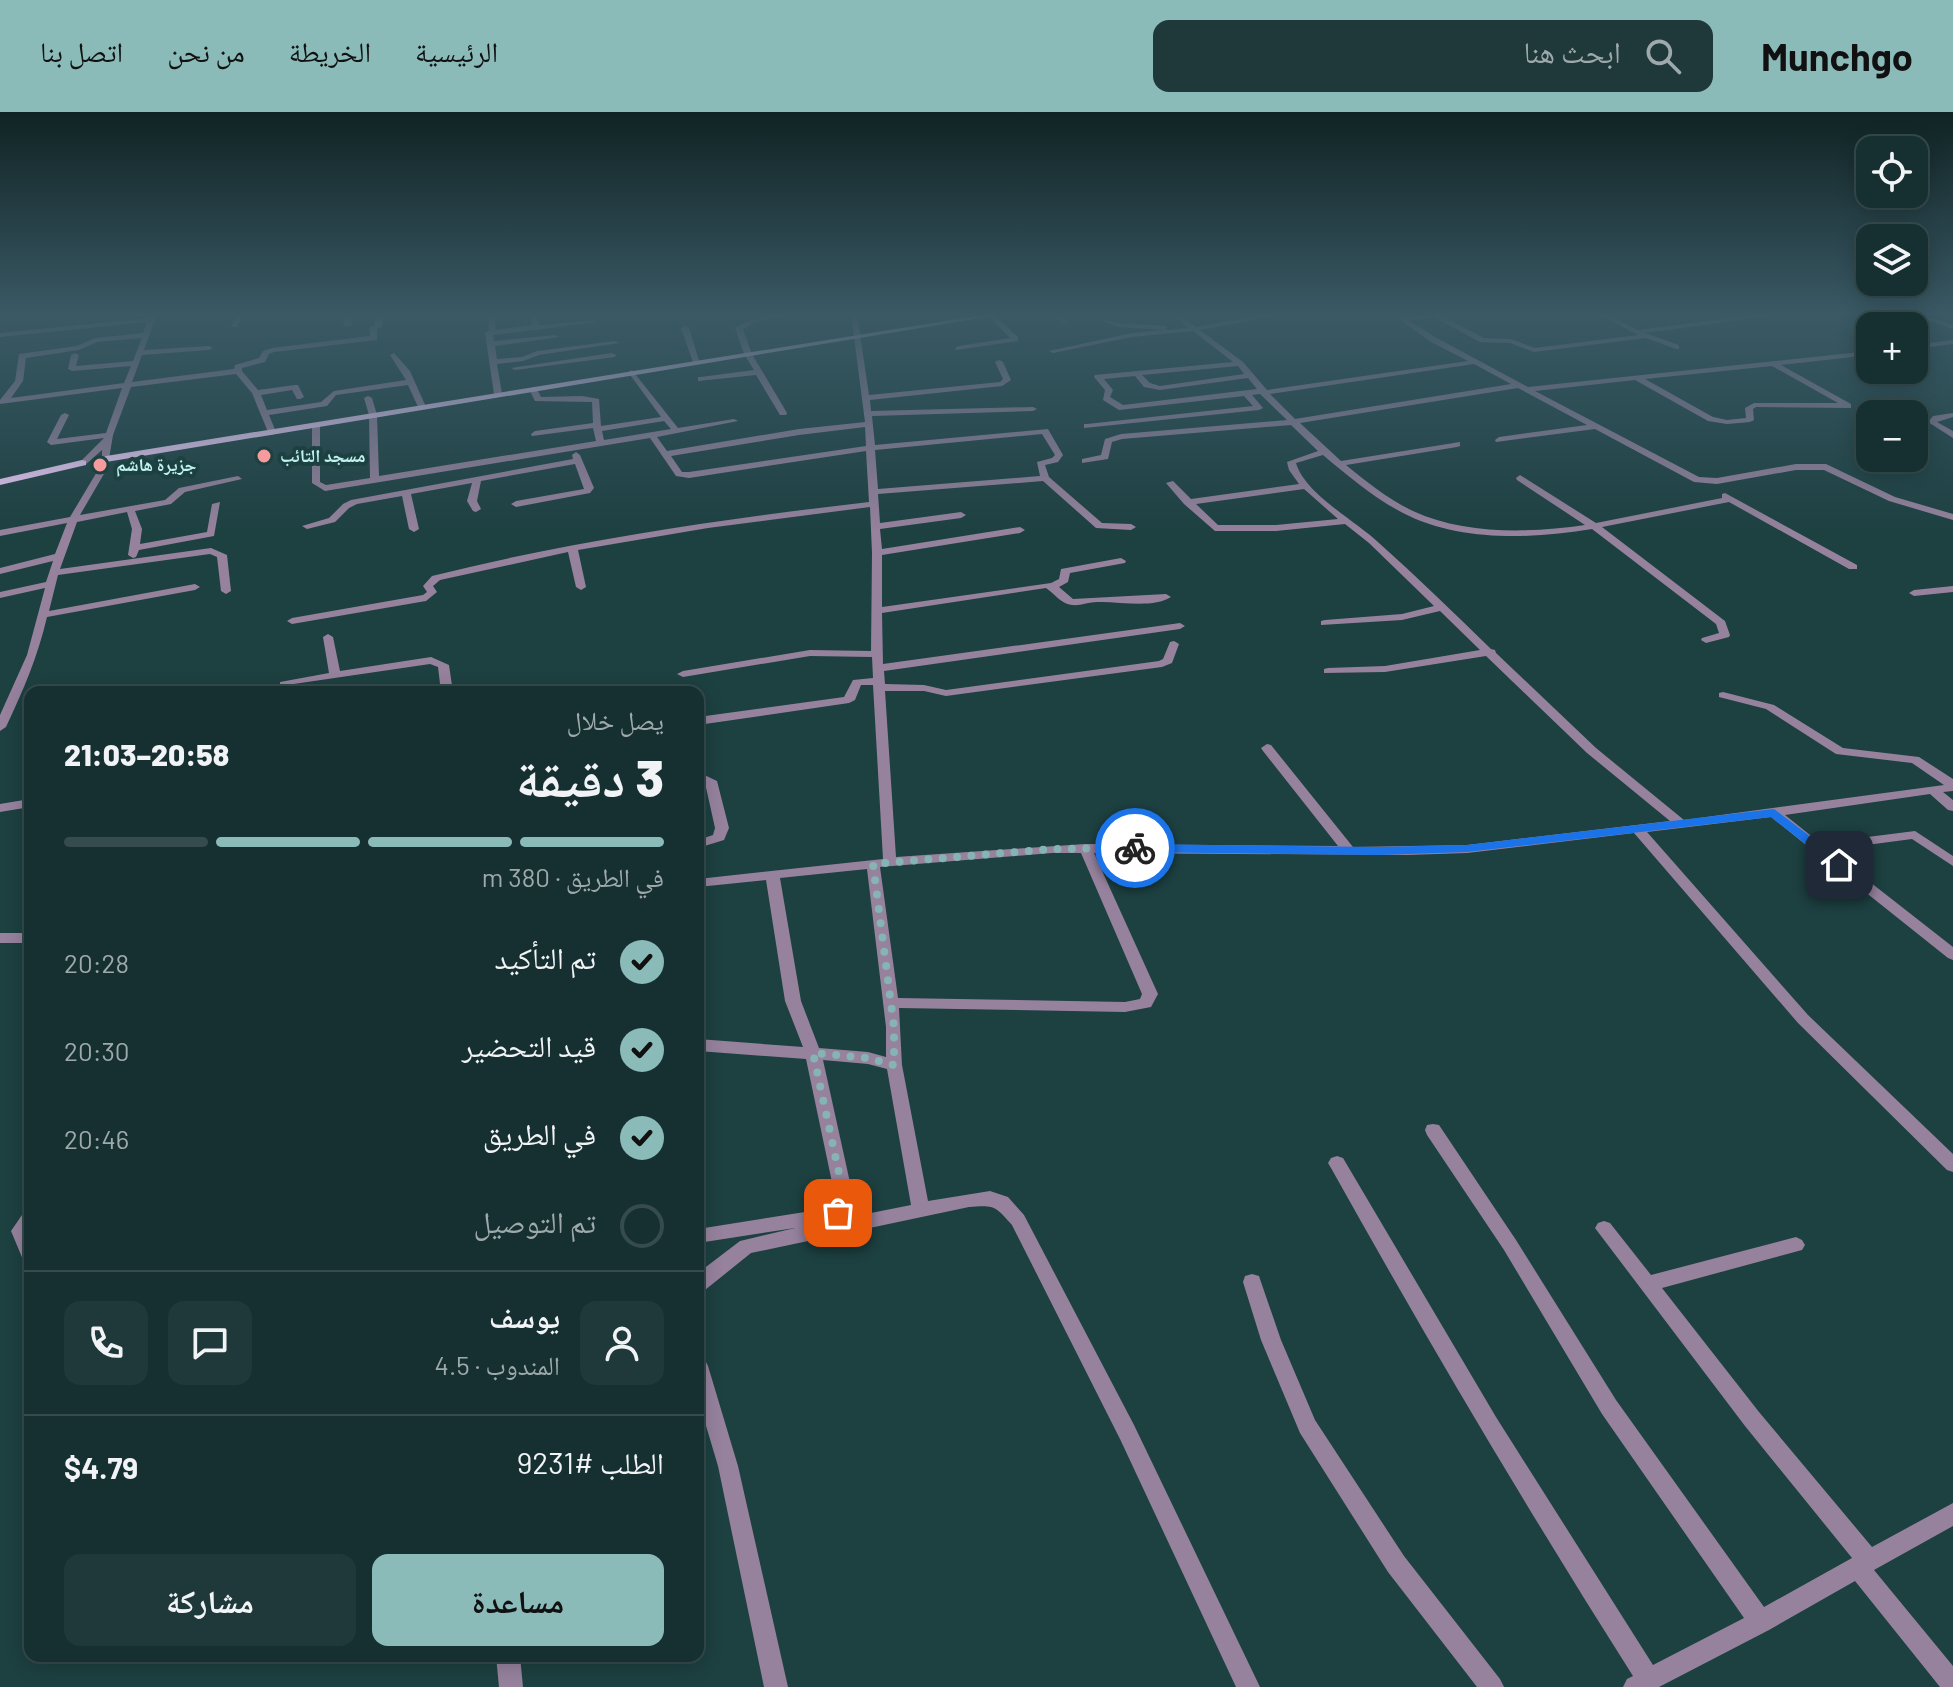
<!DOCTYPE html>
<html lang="ar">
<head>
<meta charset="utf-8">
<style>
	:root { --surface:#163031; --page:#1f3839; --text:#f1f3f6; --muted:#9ea9ab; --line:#354b4d; --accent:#8bbbb9 }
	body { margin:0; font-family:Barlow,"Noto Naskh Arabic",sans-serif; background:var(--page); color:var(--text); direction:rtl; height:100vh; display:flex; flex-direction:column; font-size:30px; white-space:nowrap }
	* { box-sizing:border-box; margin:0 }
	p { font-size:26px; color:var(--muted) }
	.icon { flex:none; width:44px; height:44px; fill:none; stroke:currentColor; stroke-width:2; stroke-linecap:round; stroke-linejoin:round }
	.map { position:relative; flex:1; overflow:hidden; direction:ltr }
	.details { position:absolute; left:24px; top:574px; width:680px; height:976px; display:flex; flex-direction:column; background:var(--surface); border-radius:16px; box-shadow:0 4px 20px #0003,0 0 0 2px var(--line); direction:rtl }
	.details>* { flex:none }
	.fabs { position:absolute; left:1856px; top:24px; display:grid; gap:16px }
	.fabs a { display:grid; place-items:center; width:72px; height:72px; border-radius:16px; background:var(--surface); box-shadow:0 4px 20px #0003,0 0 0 2px var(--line); font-size:40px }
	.pin { position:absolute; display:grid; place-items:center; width:68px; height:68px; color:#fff; margin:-34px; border-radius:16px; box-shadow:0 4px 12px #0006 }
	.courier { position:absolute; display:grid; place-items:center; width:80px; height:80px; margin:-40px; border:6px solid #1a73e8; border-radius:50%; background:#fff; color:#222; box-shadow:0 2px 10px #0007 }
	.head em { font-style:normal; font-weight:800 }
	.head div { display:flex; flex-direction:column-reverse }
	.head { display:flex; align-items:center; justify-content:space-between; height:136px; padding:0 40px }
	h1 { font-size:52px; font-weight:800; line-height:60px }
	.bar { display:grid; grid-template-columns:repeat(4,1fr); gap:12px 8px; align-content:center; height:96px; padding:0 40px }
	.bar i { height:10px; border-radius:6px; background:var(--line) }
	.bar .active { background:var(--accent) }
	.bar p { grid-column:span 4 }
	.line { display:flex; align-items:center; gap:20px; padding:0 40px; border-top:2px solid var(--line) }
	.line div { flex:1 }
	.round { display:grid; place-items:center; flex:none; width:84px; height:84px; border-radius:16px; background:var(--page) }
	ol { padding:0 40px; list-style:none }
	li { display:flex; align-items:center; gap:24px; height:88px }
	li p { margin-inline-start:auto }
	li .icon { padding:8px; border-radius:50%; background:var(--accent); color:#111; stroke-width:4 }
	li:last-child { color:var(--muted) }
	li i { width:44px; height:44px; border:4px solid var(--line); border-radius:50% }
	.action { display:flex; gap:16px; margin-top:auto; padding:16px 40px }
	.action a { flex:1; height:92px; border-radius:16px; background:var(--accent); color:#111; font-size:32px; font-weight:800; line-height:92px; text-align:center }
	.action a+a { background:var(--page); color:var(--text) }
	header { display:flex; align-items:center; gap:48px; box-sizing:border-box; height:112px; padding:0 40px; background:var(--accent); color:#111 }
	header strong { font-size:38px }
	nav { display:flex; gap:44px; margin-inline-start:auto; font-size:28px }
	.search { width:560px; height:72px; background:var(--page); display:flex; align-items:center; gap:20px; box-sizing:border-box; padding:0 28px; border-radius:16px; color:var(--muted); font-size:30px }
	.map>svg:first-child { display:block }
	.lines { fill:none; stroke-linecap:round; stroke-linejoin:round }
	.minor { fill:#96829d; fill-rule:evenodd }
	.major { fill:#eecdf9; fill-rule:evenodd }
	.route { fill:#1a73e8 }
	.done { stroke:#86b3b3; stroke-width:8; stroke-dasharray:0 14.4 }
	.poi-dot { fill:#f59b9e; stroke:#1d4041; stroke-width:3 }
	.labels { text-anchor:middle; stroke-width:8; stroke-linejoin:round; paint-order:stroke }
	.far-poi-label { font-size:18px; font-weight:bold; fill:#bff1f1; stroke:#1d4041; text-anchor:start }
</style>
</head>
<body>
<header>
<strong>Munchgo</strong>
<div class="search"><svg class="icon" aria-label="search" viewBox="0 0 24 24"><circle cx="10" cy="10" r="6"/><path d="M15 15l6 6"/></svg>ابحث هنا</div>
<nav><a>الرئيسية</a><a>الخريطة</a><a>من نحن</a><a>اتصل بنا</a></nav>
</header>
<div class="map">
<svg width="1953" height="1575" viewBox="0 0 1953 1575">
	<rect width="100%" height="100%" fill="#1d4041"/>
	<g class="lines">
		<g class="minor">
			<path d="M151,202H157L144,238L209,234L213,236L209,238L142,243L132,270L234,257L235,253L259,246L263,239L272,236L370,224L369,216L375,213V204L384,202L382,205L383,214L377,217V228L274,240L269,242L265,250L242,256V259L258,278L295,273H298L304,285L300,287H297L292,278L261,283L267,298L321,290L334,279L406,268L390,243L394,241L410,259L426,295L419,297L408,273L336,283L327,294L269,303L276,320L272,323L268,320L252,281L236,262L131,275L113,323L109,347L102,349V338L85,353L82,352V348L104,326L51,333L47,330L61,303L65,301L69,303L57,327L106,321L122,276L0,292V288L15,269L19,242L77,234L95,226L143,221L147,210L0,225V221L149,206ZM142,226L133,249L76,254L79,243L75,241L71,243L68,257L72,259L131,254L124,271L11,286L23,269L26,246L79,238L97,230Z"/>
			<path d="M237,202H243L237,215H231Z"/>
			<path d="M346,202H352L351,213L347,215L343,213Z"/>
			<path d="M488,202H494L496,218L532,213L529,202H535L539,213L594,208L598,210L493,223L494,229L555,223L559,225L495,234L497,247L522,245L537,239L615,229L619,231L539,243L523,249L497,252L502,282L498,284L494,282L485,221L489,219Z"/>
			<path d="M782,202H794L754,211L743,217L752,242L787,301L786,303H780L756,263L698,269V265H701L754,258L744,242L735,216L750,208Z"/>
			<path d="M851,202H857L869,283L1000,270L1003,267L995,250L999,248L1003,250L1011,268L1002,274L870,288L871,299L1033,295L1037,297L1033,299L872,304L875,333L1048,317L1063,343L1058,350L1045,353L1049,365L1102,411L1131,412L1136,415L1131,418L1096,416L1043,369L878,382L880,411L961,400L966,403L961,406L880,417L882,437L1020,415L1025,418L1020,421L882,443V495L1051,471L1059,467L1061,457L1121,446L1126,449L1125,451L1070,461L1068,470L1059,475L1073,487L1166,482L1171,485C1152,497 1119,489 1097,490C1089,490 1080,494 1072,493C1061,492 1055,482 1046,476L882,501L883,552L1180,511L1185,514L1180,517L884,559L885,572L924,573L946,578L1159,549L1163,547L1170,530L1174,529L1179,532L1172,551L1162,555L946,584L924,579H885L896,745L1085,732L1338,734L1263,639L1261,636L1267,632L1271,633L1353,735L1467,733L1670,709L1587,641L1486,544L1385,560L1324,561V557L1328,556L1385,554L1480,538L1440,499L1402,508L1321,513V509L1325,508L1402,502L1434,494L1369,431L1345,412L1276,419H1215L1184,392L1166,371L1173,369L1191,387L1299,372L1289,358L1287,350L1318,339L1291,313L1122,327L1112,330L1108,347L1082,351V347L1101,343L1105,327L1121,322L1287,308L1260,282L1252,283L1263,296L1259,298L1084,316V312H1087L1253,294L1244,284L1119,298L1103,288L1105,278L1094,265L1095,263L1233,250L1193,219L1132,225L1053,241L1049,239L1132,221L1163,218L1119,215L1104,210V208L1119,211L1167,214L1166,218L1188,216L1172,202H1179L1196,215L1266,202H1278L1275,204L1200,218L1243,250L1267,278L1468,249L1431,230L1392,202L1402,204L1461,202L1458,204L1444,205L1484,226L1511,227L1535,236L1638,223L1599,202H1607L1638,218L1758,202H1773L1770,204L1645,221L1679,233V237H1676L1646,226L1534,240L1510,231L1480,230L1435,206L1408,208L1437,226L1528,275L1870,239V243L1781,253L1851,292V296L1756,295L1753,297L1754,308L1750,310L1727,312L1708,309L1635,268L1535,279L1699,365L1717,366L1796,352H1826L1895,385L1953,402V408L1889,389L1824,358H1796L1717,372L1694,370L1595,317L1496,330L1495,328L1499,325L1587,313L1518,276L1300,311L1341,349L1460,330V334L1457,335L1346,353C1367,370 1389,388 1413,399C1464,423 1531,421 1585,413L1517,368L1516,366L1520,363L1596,411L1722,386V382L1725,381L1857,453V457H1849L1729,390L1602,415L1725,509L1730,523L1729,525L1706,531L1701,528L1702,526L1719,521L1716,512L1592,417C1532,427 1459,430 1403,401C1374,386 1348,364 1323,343L1296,351C1305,382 1356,409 1379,431C1417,465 1454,501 1491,537L1495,538L1496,541L1596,636L1684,708L1944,673L1912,651L1836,642L1766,597L1719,585V581L1723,580L1774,593L1843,636L1919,645L1953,667V679L1943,680L1953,688V699L1948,698L1930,682L1785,703L1820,731L1915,719L1953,744V754L1912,727L1829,738L1953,835V848L1948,846L1771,705L1647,720L1808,903L1953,1042V1060L1947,1058L1798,911L1634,721L1467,741L1407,743L1094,741L1158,882L1151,895L1125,900L899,896L902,953L928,1089L990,1079L1008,1085L1024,1103L1134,1313L1260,1575H1236L1120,1327L1012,1113C995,1094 995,1093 969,1095L751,1141L705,1178L698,1180V1161L740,1129L795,1116L698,1131V1117L824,1097L832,1092L833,1075L806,947L698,939V927L803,935L785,889L766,768L698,775V767L883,747L873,573H861L855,588L849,591L698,613V605L844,585L853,568L873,566L872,545L810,544L683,565L677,562L683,559L810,538L871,539L872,441L870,395L708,416L578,438L586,475L581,478L576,475L568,440L440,468L433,474L437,480L426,489L292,512L287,509L292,506L423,483L427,480L423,474L432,464C576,428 722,407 869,390L866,339L689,366L676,364L650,326L325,379L312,371V313L316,311L320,313V370L326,373L370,366L369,303L364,286L368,284L372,286L377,303L379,364L596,329L593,316L532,324L531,322L535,319L593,311L592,290L535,289L529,277L533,275H536L541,285L582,284L599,287L601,314L661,305L628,260L632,258L678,316L734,307L738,309L657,325L667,339L799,317L865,310ZM1474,252L1511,272L1295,307L1270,282ZM1238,254L1244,262L1160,274L1150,271L1142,263ZM1772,254L1838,291H1754L1745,296L1746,306L1727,308L1713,305L1645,267ZM1135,264L1144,275L1160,278L1248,266L1257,277L1123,293L1110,285L1113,278L1104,267ZM664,309L671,317L604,328L602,319ZM865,315L866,334L689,360H682L671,344L799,323ZM1042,322L1055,343L1052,346L1037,350L1040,364L878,377L875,338ZM1304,377L1338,407L1276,413H1218L1196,392ZM1052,741H1081L1142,882L1140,887L1125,890L898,886L880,755ZM867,757L886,915V945L868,940L819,936L801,889L780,766ZM823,948L868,952L887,957L911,1093L836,1108C851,1099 850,1092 851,1075Z"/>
			<path d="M987,202H993L1018,225V229L956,238L955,236L959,234L1010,226L988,204Z"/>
			<path d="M1050,202H1057L1069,210L1063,211Z"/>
			<path d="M1872,202H1878L1912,214H1901L1873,204Z"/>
			<path d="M1914,202H1922L1953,213V217Z"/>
			<path d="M685,214L689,216L700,252L693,250L681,216Z"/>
			<path d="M1953,228V232L1914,237V233Z"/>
			<path d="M612,241L616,243L615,245L515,258L511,256Z"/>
			<path d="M1953,301V305L1937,310L1953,319V326L1928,310L1933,304Z"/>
			<path d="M576,340L580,343L594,376L590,381L516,395L511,392L516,389L584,377L575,352L481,369L477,389L481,397L476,400L473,399L467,389L472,371L411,382L419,417L414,420L409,417L402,384L357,392L349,396L335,410L307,417L302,414L329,406L343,392L351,388L573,347L572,343Z"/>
			<path d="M101,353L108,355L80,403L165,388L179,376L238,364L242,367L185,380L171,392L135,399L142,417L140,432L207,420L212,392L220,390L214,424L139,438L136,445L133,446L128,443L132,417L127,400L77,410L60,457L211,436L227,443L231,479L226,482L221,479L217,445L210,442L58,463L49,499L195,472L200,475L195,478L47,505C38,544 23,579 6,615L0,619V603L27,543L45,476L0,486V480L46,470L53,449L0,462V456L55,442L67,411L0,424V418L70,405Z"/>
			<path d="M1953,474V480L1914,484L1909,481L1914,478Z"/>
			<path d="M328,522L333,525L340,559L431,545L449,553L453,580H441L438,555L430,552L280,574V570L329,561L323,525Z"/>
			<path d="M698,660L717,669L729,716L724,728L698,736V728L713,723L715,716L705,671L698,668Z"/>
			<path d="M30,687V695L0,700V692Z"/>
			<rect x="0" y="821" width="30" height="10"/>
			<path d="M1433,1012L1439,1013L1516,1128L1616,1288L1764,1495L1852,1446L1745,1314L1595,1116L1598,1111L1604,1109L1610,1111L1651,1163L1796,1125L1802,1128L1805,1133L1802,1138L1662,1176L1759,1300L1872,1435L1953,1391V1414L1874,1458L1953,1554V1575H1940L1855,1469L1769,1518L1659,1575H1623L1627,1567L1633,1564C1527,1397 1427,1228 1331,1056L1328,1051L1331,1046L1337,1044L1343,1046L1496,1305L1653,1553L1744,1506L1602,1302L1504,1138L1427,1023L1425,1018L1427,1013Z"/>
			<path d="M30,1098V1153L24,1150L11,1119L24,1100Z"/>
			<path d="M1252,1162L1259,1164L1261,1170L1281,1228L1315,1308L1404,1444L1500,1567L1504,1575H1477L1388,1460L1300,1321L1261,1228L1243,1170L1245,1164Z"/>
			<path d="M698,1245L705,1248L708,1254L738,1354L788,1575H764L718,1354L698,1287Z"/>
			<path d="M496,1544H520L523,1575H499Z"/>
		</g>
		<g class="major">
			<path d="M988,202H1006L106,350L100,347L106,344Z"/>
			<path d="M82,348L86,349V353L0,373V367Z"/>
		</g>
	</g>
	<linearGradient id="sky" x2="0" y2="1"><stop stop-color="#102324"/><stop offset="0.48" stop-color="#3a5965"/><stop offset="1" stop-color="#3a5965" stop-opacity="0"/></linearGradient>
	<rect width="1953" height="422" fill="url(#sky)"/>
	<path class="route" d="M1774,697L1844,750V755H1835L1771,705L1467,740L1378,743L1135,740L1129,736L1135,732L1378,735L1467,733Z"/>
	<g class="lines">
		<path class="done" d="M838,1101L841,1096L842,1075L813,941L868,946L894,953V915L873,752L1052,737L1135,736"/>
	</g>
	<g class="poi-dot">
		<circle cx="264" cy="344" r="8"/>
		<circle cx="100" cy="353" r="8"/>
	</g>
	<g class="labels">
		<g class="far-poi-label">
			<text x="280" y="350">مسجد التائب</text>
			<text x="116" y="359">جزيرة هاشم</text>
		</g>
	</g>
</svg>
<div class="fabs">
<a><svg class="icon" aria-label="locate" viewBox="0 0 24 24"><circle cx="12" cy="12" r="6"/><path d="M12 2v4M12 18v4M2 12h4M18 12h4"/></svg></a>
<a><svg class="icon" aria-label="layers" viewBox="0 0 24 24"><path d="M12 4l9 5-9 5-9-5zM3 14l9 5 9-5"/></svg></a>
<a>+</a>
<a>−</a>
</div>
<div class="pin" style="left:838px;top:1101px;background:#ea580c"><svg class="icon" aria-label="bag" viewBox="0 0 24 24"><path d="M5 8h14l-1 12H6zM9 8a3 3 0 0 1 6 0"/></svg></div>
<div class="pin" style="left:1839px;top:753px;background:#1f2937"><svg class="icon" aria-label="home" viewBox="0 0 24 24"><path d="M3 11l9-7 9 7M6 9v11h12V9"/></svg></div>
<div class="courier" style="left:1135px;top:736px"><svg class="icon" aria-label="bike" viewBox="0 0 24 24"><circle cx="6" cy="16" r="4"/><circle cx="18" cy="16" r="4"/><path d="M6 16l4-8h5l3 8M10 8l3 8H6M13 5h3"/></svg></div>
<section class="details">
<div class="head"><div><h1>3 دقيقة</h1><p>يصل خلال</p></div><em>20:58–21:03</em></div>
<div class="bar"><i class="active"></i><i class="active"></i><i class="active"></i><i></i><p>في الطريق · 380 m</p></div>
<ol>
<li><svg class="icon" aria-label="check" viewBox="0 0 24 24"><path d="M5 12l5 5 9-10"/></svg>تم التأكيد<p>20:28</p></li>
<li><svg class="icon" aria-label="check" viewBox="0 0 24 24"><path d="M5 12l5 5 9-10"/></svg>قيد التحضير<p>20:30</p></li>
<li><svg class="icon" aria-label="check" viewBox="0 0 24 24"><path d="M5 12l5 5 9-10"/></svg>في الطريق<p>20:46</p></li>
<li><i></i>تم التوصيل</li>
</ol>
<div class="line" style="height:144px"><a class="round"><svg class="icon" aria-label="person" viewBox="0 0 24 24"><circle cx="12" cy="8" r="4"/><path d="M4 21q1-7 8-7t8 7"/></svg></a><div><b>يوسف</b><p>المندوب · 4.5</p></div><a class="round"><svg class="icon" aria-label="chat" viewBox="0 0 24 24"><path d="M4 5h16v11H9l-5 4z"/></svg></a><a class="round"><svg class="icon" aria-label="phone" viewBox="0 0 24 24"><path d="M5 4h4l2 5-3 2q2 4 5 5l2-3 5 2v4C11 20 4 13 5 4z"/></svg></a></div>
<div class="line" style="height:104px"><div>الطلب #9231</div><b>$4.79</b></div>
<div class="action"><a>مساعدة</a><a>مشاركة</a></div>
</section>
</div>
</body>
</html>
